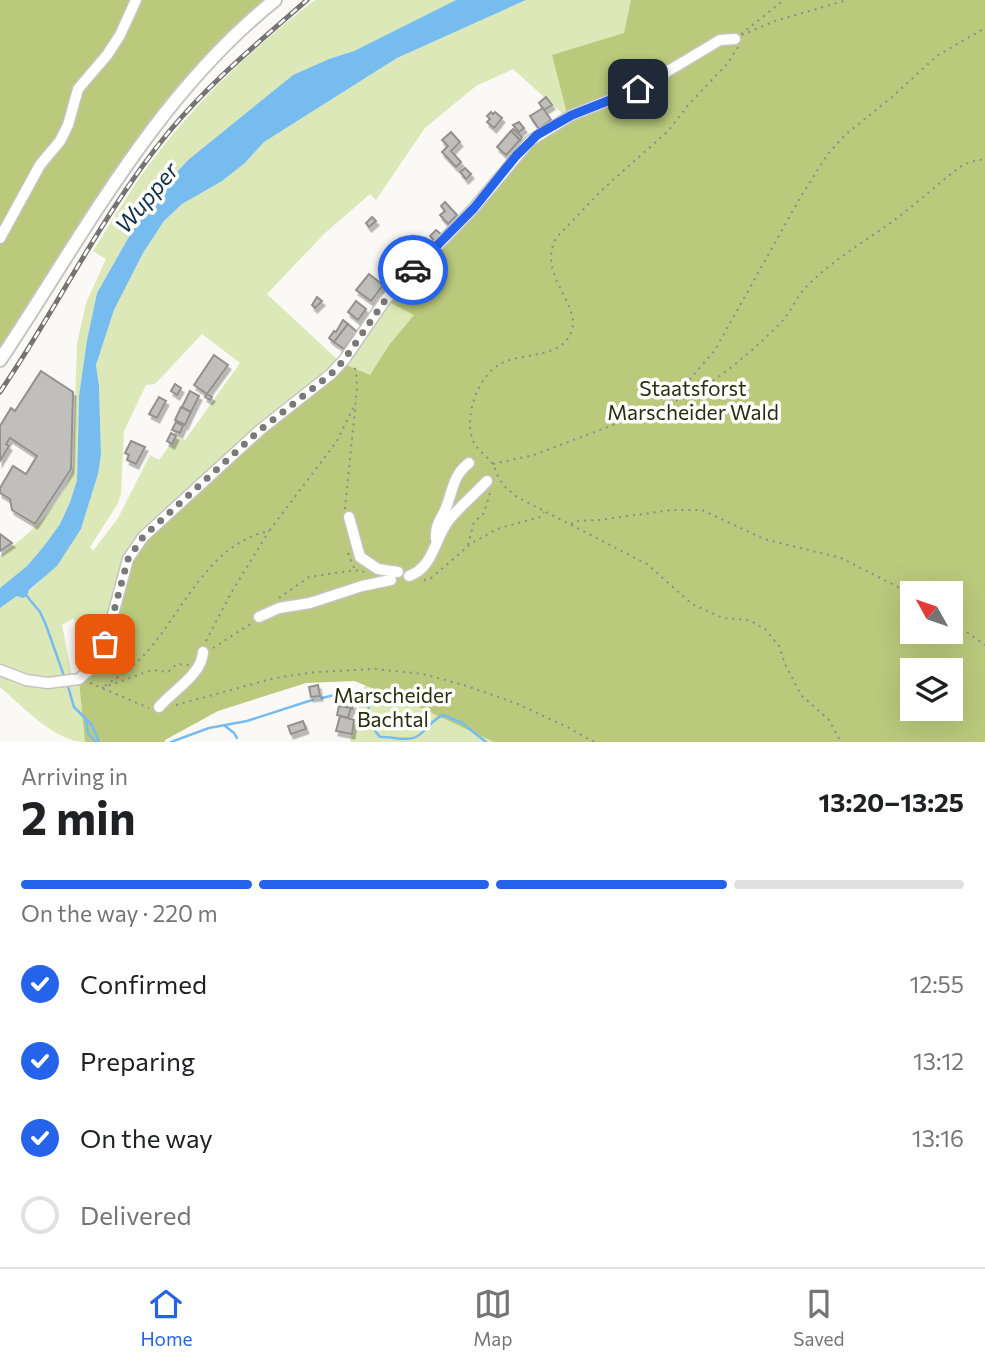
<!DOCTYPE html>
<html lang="en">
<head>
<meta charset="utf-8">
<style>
	:root { --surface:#fff; --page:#f6f6f6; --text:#202124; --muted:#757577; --line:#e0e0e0; --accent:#2563eb }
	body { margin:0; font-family:Commissioner,sans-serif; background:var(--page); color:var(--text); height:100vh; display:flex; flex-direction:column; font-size:26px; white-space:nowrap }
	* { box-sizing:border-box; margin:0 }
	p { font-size:23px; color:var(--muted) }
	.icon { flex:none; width:38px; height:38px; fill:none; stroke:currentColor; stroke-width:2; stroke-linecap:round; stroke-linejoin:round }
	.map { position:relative; height:742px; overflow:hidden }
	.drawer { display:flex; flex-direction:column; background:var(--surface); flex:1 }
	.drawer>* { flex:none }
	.needle { width:46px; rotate:310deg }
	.controls { position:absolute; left:900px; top:581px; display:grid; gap:14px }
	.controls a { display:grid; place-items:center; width:63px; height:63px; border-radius:0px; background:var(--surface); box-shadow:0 7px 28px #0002; font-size:35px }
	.pin { position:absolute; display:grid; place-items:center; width:60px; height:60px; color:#fff; margin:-30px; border-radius:14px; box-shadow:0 4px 10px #0006 }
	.courier { position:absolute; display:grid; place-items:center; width:70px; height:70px; margin:-35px; border:5px solid #2563eb; border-radius:50%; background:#fff; color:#222; box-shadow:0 2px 9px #0007 }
	.head em { font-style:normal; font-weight:700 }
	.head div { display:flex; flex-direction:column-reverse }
	.head { display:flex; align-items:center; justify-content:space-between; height:119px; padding:0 21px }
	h1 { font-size:46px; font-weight:700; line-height:52px }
	.bar { display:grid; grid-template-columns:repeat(4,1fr); gap:10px 7px; align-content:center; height:84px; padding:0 21px }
	.bar i { height:9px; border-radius:5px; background:var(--line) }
	.bar .selected { background:var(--accent) }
	.bar p { grid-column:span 4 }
	ol { padding:0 21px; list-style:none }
	li { display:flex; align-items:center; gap:21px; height:77px }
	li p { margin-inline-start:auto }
	li .icon { padding:7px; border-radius:50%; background:var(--accent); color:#fff; stroke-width:4 }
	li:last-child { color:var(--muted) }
	li i { width:38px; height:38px; border:4px solid var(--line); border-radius:50% }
	.tab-bar { display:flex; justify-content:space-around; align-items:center; height:98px; border-top:2px solid var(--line); background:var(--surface); font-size:19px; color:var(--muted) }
	.tab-bar a { display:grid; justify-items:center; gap:4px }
	.tab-bar .selected { color:var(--accent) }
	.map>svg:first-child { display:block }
	.green { fill:#dde8b8; fill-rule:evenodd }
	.forest { fill:#bac97c; fill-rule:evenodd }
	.water { fill:#77bcef }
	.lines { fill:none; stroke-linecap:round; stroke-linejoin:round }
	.stream { stroke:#77bcef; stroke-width:2.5 }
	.building { fill:#c1bfbc; stroke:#92918e; stroke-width:2; filter:url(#shadow) }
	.minor-casing { stroke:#c6c4c1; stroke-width:13 }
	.major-casing { stroke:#c6c4c1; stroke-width:16 }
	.path { stroke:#8e8d8b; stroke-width:2; stroke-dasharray:2 5; stroke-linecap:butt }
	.minor { stroke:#fff; stroke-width:10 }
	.major { stroke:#fff; stroke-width:12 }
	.rail-casing { stroke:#757473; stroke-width:5 }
	.rail { stroke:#fff; stroke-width:2.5; stroke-dasharray:8; stroke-linecap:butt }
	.done { stroke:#7a7977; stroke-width:7; stroke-dasharray:0 12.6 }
	.route { stroke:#2563eb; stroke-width:9 }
	.labels { text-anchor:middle; stroke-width:7; stroke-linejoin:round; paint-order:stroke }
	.park-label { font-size:21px; fill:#292e0d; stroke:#fff }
	.water-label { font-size:23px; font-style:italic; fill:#143247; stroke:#fff }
</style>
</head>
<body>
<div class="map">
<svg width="985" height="742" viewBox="0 0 985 742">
	<defs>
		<filter id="shadow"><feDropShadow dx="2.5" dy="4.5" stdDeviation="0" flood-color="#0004"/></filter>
	</defs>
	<rect width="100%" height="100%" fill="#fbf9f6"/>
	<g class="green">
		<path d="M315,0H456L354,51L329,59L293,75L188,160L147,205L97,293L87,340L79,396L77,480L70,502L60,524L44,546L27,566L0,588V556C32,531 62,507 73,467L77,344L86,303L106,259L93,251C114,218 134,183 158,153C202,96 257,44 315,0Z"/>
		<path d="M526,0H890L564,115L513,69L476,86L425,128L376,200L370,194L324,234L267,294L339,361L385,300L415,314L389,345L370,375L104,644L88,670L75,641L74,618L62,625L72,675L79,682L85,742C55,742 22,706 0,687V608L17,596L28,592L57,565L81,529L98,474L101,455L99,386L96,365L114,310L143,253L164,221L182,204L222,181L245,163L264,142L397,58ZM202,334L240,363L185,440L176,437L159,460L150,455L118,518L93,551L90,547L117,505L121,494L124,431L146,385L155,384Z"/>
		<path d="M368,672L585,742H350Z"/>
	</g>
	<g class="forest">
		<path d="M0,0H269L220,44L0,350Z"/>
		<path d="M631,0H985V742H494L406,701L354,681L306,683L218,711L165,740V742H85L79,682L95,662L136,545L339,362L370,375L389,345L414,315L385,300L532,140L568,117L552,55L624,33ZM912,593H950V632H912ZM912,670H950V709H912Z"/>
	</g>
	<path class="water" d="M456,0H526L397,58L264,142L245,163L222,181L182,204L164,221L143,253L114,310L96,365L99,386L101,455L98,474L81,529L57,566L29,590L27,596L23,598L17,596L0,608V588L27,566L44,546L60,524L70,502L77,480L79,396L87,340L97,293L147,205L188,160L293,75L329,59L354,51Z"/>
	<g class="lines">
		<g class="stream">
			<path d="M26,595L40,612L46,625L64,676"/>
			<path d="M67,683L74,707L92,725L99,742"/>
			<path d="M322,698C337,695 358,685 370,696L367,721L380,737C391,736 406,742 416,737C426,732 431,720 443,715L462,723L486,742"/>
			<path d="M86,721L88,733L96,742"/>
			<path d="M225,726L234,733L237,738"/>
			<path d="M171,742L209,728L247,721L312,700"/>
		</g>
	</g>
	<g class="building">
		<path d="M546,97L552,105L544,110L539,103Z"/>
		<path d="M543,108L551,120L539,129L530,116Z"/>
		<path d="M491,112L493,114L495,112L502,118L494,128L487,122L490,119L487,116Z"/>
		<path d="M519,122L524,128L519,132L513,125Z"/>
		<path d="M513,129L522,137L520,140L511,131Z"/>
		<path d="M511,131L520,140L506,155L497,147Z"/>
		<path d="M451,132L460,142L451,151L461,162L456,167L442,152L448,146L442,140Z"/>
		<path d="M465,168L471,174L466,179L460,172Z"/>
		<path d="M445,202L457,215L448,224L440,215L445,211L441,206Z"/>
		<path d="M372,217L376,221L369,227L366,223Z"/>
		<path d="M436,230L442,235L435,242L430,236Z"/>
		<path d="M413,236L421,242L415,249L407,244Z"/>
		<path d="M407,244L416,250L408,262L399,255Z"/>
		<path d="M387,259L400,269L393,278L379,268Z"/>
		<path d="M369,274L383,285L371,301L356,290Z"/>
		<path d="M317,297L322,301L315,308L312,305Z"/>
		<path d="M356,301L366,309L358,320L348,312Z"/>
		<path d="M343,320L348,324L334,342L329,338L334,331L336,332Z"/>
		<path d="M348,324L357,332L344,349L334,342Z"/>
		<path d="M214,355L228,365L207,394L212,397L210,400L205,397L207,394L194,385Z"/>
		<path d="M41,371L73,392L71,469L35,524L12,510L10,499L0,493V488L13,466L26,474L37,456L10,438L6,444L9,446L0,461V426L11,408L15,411Z"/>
		<path d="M175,384L181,388L177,395L171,391Z"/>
		<path d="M190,391L199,396L191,412L182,407Z"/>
		<path d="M159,397L166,401L157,418L149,414Z"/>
		<path d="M181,407L191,412L185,425L175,420Z"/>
		<path d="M176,422L183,426L180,433L172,430Z"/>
		<path d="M171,433L176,436L172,444L167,441Z"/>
		<path d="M131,441L145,447L136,464L127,460L129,455L125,453Z"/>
		<path d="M0,534L12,543L0,551Z"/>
		<path d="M318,685L320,696L311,697L309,687Z"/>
		<path d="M340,697L350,699L349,704H353L352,709L339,706Z"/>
		<path d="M339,706L351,708L348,718L337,715Z"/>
		<path d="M340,716L354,720L352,734L336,731Z"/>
		<path d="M303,721L306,729L291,734L288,726Z"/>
	</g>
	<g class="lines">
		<defs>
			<g id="minor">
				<path d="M0,238L40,165L60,141L68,125L78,89L107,55L120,35L136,0"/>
				<path d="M349,517L360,557L378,569L398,572"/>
				<path d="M436,539C435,520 444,518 448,502C454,485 454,475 469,463"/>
				<path d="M409,576C434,567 434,539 449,520C460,506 475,494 487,481"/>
				<path d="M259,617L279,608L310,603L362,586L391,580"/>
				<path d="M0,670L26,680L48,683L79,679L88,671L105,644L128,559L143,537L260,430L331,374L344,360L386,299L474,208L530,141L572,115L638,89L720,40L735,39"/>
				<path d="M159,707C172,691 202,675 203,652"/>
			</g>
			<path id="major" d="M0,360C84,234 155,96 275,0"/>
		</defs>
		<use href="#minor" class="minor-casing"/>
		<use href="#major" class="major-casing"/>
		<g class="path">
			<path d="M741,34L784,0"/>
			<path d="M742,35L775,21L847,0"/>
			<path d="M738,47L727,64L689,104L668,131L603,189L556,238C537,274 580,303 572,330C563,359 524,352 502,363C478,375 465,413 472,438C476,450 485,454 492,463C495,467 496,473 499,478C503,486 510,491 517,497L647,564L692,604L723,618L749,620L765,629L779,646L785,664L801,695L829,720L841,742"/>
			<path d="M669,401C694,404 767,339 784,319C793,308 798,294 808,285C832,261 862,243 889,224C914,206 936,185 960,167C968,162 976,160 985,159"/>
			<path d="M493,464L534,455L655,409L667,401L686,384L715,350L800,198L827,155L845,135L892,97L938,55L985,28"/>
			<path d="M345,509L357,389L356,372L354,365"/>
			<path d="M571,524L576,521L600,520L671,510H702L764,539L841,558L912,594"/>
			<path d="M468,545L474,522L484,513L490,493"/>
			<path d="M348,553L355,570"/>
			<path d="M424,580L430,579L472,543L497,529L540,517L544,512"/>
			<path d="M279,598L309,577L355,570L364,572"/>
			<path d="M950,620L985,645"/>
			<path d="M206,641L231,593L269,531"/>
			<path d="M213,648L252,623"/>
			<path d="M90,683L149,708"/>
			<path d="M105,686C119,676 132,668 144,655C183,613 207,544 269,531L337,441L353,408"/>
			<path d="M102,688L152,670L168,672L177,664L189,665"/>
			<path d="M176,705L275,678L316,672L375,669L423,674L464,685L518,704L565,726L594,742"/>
		</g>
		<use href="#minor" class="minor"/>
		<use href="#major" class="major"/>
		<defs>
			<path id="rail" d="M0,392C58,307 103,212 168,133C209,83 259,42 307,0"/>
		</defs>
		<use href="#rail" class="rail-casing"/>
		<use href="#rail" class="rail"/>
	</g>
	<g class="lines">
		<path class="done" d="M105,644L128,559L143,537L260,430L331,374L344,360L386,299L413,270"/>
		<path class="route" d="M413,270L474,208L516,156L537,135L572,115L638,89"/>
	</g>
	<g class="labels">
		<g class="park-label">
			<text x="693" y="396">Staatsforst<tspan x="693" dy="24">Marscheider Wald</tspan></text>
			<text x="393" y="703">Marscheider<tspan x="393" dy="24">Bachtal</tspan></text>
		</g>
		<g class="water-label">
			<text transform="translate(147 198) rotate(-50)" y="8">Wupper</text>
		</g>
	</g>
</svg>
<div class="controls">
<a><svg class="needle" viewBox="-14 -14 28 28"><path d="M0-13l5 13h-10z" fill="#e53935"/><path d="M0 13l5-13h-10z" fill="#757577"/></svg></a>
<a><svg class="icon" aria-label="layers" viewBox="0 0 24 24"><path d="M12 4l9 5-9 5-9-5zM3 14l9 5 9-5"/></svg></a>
</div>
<div class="pin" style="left:105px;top:644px;background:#ea580c"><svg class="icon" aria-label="bag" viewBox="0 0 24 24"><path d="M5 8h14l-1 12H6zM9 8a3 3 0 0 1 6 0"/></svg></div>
<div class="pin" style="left:638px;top:89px;background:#1f2937"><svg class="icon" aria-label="home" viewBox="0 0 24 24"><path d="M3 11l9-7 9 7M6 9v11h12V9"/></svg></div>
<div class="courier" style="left:413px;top:270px"><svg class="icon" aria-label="car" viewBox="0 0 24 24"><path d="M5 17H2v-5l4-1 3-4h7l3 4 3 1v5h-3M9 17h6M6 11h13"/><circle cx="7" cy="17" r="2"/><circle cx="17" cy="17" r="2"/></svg></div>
</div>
<section class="drawer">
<div class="head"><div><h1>2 min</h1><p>Arriving in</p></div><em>13:20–13:25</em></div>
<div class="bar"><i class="selected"></i><i class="selected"></i><i class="selected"></i><i></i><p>On the way · 220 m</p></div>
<ol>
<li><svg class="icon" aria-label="check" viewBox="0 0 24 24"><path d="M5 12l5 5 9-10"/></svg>Confirmed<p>12:55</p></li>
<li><svg class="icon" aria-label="check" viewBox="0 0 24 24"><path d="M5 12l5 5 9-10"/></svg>Preparing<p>13:12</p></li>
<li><svg class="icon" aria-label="check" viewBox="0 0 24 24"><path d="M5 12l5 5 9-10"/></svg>On the way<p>13:16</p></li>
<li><i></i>Delivered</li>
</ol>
</section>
<nav class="tab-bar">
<a class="selected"><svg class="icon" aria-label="home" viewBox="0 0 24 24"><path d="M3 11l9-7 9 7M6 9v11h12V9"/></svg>Home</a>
<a><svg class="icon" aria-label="map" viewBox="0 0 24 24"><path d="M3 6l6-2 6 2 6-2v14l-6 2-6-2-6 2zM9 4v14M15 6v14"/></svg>Map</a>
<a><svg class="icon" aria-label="saved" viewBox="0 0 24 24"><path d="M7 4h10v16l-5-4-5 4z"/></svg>Saved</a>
</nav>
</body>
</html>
